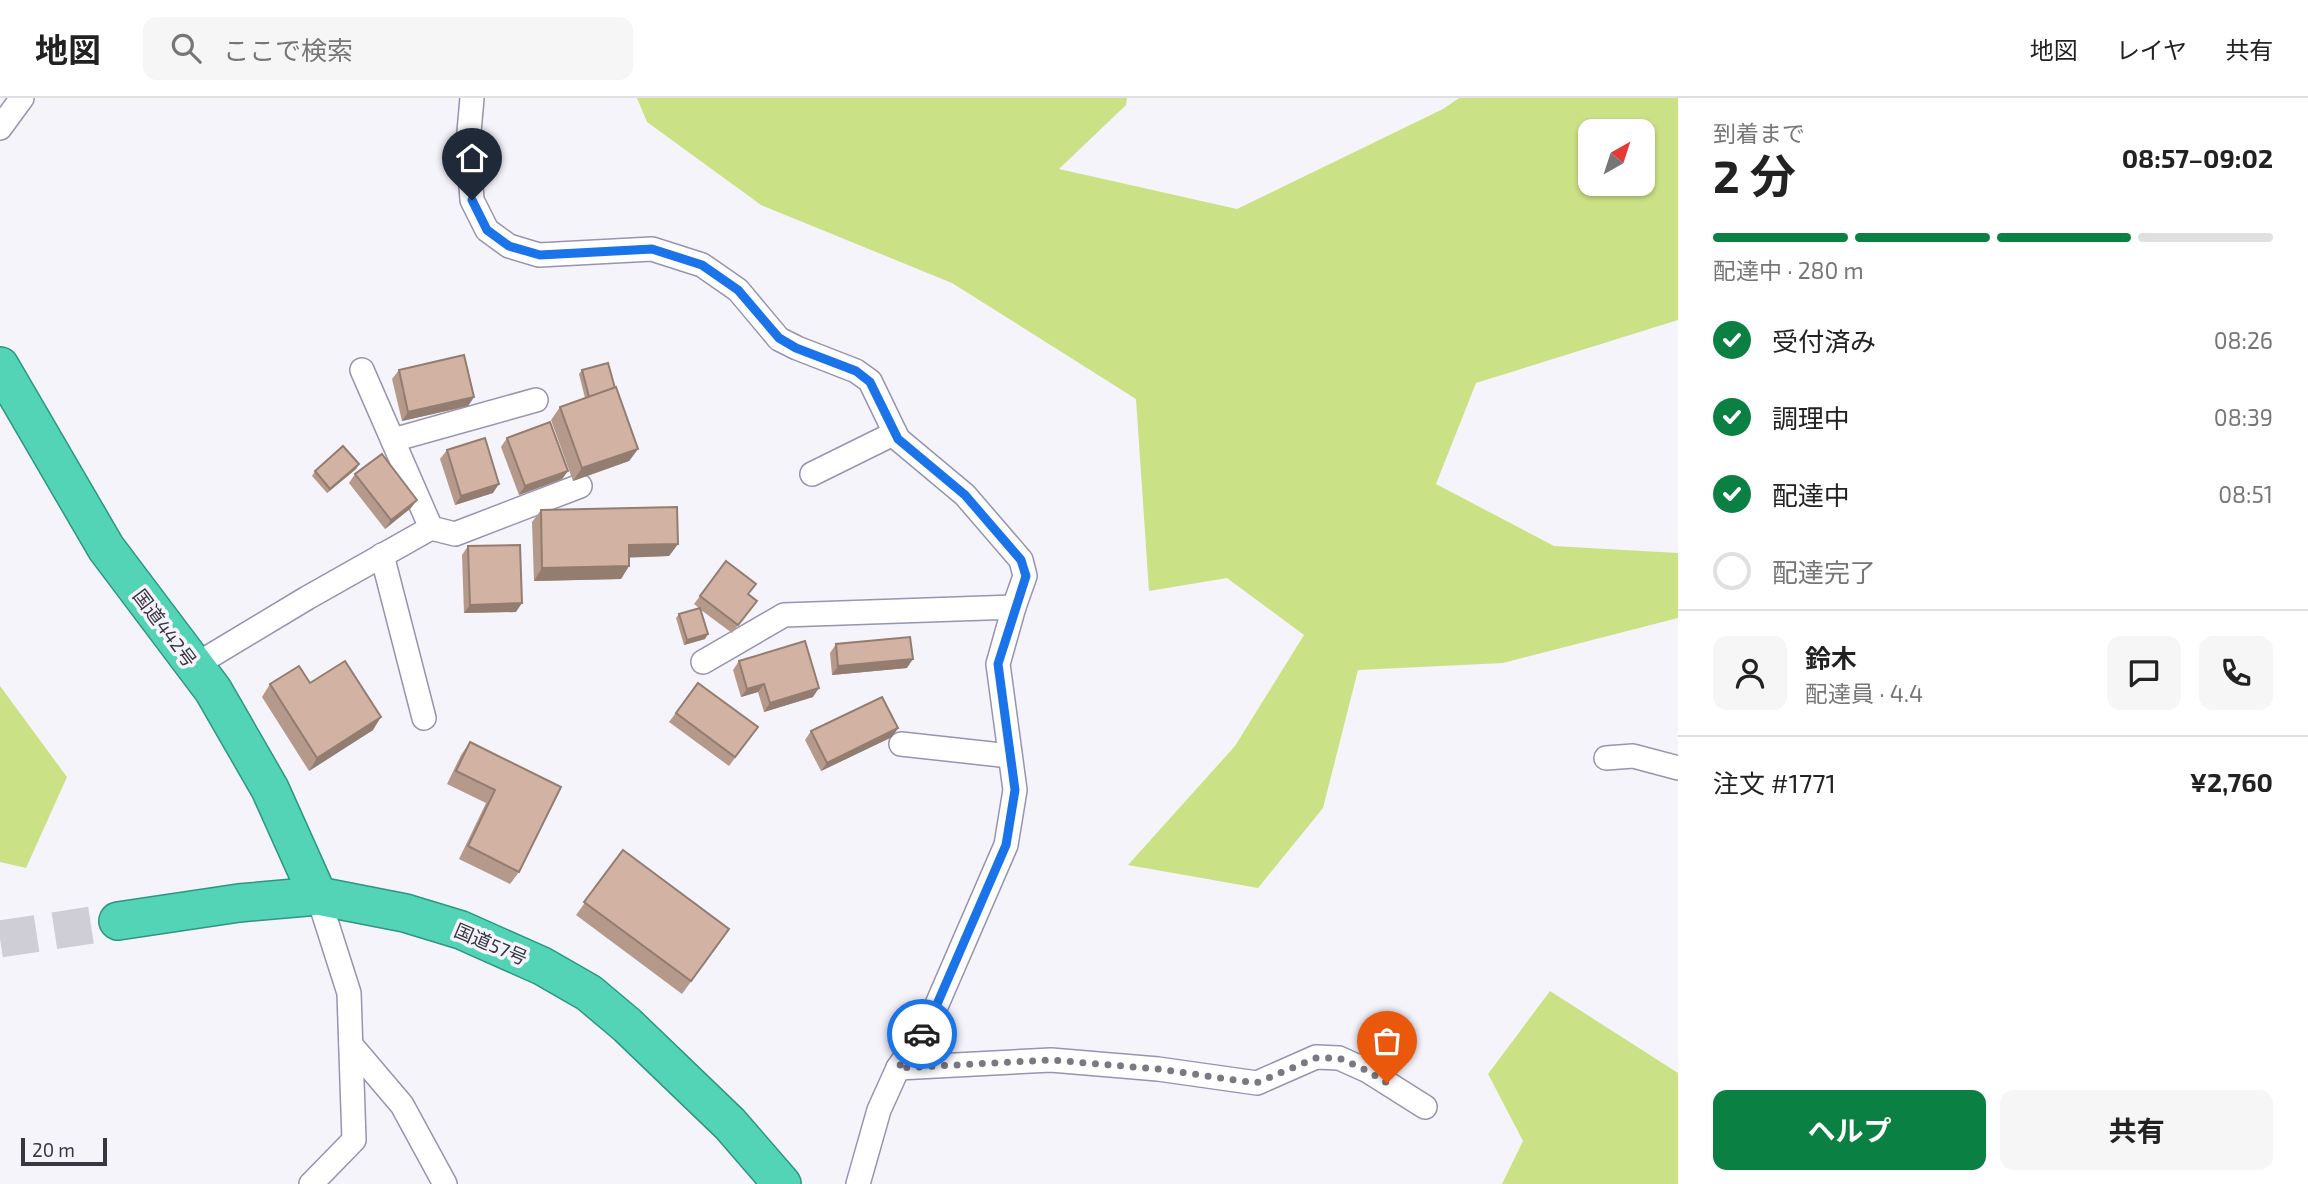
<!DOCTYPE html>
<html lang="ja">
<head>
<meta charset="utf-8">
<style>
	:root { --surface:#fff; --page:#f6f6f6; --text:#222; --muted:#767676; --line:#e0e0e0; --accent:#0b8043 }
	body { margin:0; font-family:"Exo 2","Noto Sans JP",sans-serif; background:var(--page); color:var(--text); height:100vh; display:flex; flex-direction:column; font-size:26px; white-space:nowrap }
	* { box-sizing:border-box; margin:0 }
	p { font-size:23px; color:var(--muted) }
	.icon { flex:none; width:38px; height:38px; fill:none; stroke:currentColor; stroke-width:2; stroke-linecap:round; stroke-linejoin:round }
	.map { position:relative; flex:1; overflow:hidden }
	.details { display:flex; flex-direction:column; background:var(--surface); width:630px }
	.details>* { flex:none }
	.needle { width:46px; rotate:39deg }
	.fabs { position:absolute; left:1578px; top:21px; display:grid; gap:14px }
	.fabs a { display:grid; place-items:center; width:77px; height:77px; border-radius:14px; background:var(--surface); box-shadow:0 2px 5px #0004; font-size:35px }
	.scale { position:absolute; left:21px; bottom:18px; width:86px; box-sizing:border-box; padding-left:7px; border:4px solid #383642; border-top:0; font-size:19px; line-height:24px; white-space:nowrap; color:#383642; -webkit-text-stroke:5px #f5f4fb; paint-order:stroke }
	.pin { position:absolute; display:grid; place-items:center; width:60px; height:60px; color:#fff; margin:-72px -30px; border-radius:50% 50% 50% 0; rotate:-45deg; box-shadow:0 0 7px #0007 }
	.pin .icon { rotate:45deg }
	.courier { position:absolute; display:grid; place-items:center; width:70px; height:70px; margin:-35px; border:5px solid #1a73e8; border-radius:50%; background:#fff; color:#222; box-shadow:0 2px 9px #0007 }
	.summary em { font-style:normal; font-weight:700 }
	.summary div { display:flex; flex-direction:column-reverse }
	.summary { display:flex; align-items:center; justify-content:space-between; height:119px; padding:0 35px }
	h1 { font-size:46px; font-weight:700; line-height:52px }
	.bar { display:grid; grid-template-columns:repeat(4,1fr); gap:10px 7px; align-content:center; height:84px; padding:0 35px }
	.bar i { height:9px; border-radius:5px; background:var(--line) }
	.bar .on { background:var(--accent) }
	.bar p { grid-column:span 4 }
	.line { display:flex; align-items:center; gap:18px; padding:0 35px; border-top:2px solid var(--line) }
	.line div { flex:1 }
	.round { display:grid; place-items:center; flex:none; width:74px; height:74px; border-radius:14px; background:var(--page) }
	ol { padding:0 35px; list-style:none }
	li { display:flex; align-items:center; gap:21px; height:77px }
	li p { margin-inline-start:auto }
	li .icon { padding:7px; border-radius:50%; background:var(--accent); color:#fff; stroke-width:4 }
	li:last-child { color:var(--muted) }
	li i { width:38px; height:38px; border:4px solid var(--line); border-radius:50% }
	.primary-button { display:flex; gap:14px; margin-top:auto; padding:14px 35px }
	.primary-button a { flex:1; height:80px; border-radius:14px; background:var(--accent); color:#fff; font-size:28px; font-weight:700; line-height:80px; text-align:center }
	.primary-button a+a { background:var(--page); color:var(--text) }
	header { display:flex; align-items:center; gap:42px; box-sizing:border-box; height:98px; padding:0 35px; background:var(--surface); border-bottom:2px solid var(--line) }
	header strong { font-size:33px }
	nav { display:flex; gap:38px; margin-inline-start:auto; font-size:24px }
	.search { width:490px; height:63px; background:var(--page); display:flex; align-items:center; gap:18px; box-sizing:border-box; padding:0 24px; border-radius:14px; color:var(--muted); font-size:26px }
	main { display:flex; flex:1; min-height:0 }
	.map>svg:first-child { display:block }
	.green { fill:#cbe185; fill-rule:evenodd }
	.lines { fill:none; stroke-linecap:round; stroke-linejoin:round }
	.trunk-tunnel { stroke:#cfced6; stroke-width:37; stroke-dasharray:37 18; stroke-linecap:butt }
	.minor-casing { stroke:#9893b0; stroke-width:26 }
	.trunk-casing { stroke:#2e9681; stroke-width:40 }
	.minor { stroke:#fff; stroke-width:23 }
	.trunk { stroke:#53d4b6; stroke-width:37 }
	.wall { fill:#b5998b }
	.shaded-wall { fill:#937d71 }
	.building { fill:#d2b2a2; stroke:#937d71; stroke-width:2 }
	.done { stroke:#7a7883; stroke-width:7; stroke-dasharray:0 12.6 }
	.route { stroke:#1a73e8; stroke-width:9 }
	.labels { text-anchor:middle; stroke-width:7; stroke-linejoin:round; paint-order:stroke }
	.street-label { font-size:19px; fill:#383642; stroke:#f5f4fb }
</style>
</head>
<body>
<header>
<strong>地図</strong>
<div class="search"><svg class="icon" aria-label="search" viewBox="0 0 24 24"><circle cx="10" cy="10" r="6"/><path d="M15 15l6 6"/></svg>ここで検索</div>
<nav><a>地図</a><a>レイヤ</a><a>共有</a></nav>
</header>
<main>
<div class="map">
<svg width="1678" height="1086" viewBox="0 0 1678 1086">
	<rect width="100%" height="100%" fill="#f5f4fb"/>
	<g class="green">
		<path d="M637,0H1127L1126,7L1059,71L1237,111L1443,11L1459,0H1678V222L1476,285L1436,386L1554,448L1678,455V520L1503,565L1358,572L1323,710L1258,790L1128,767L1235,648L1304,537L1227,480L1149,493L1136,301L952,185L761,107L647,24ZM1643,33V86H1591V33Z"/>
		<path d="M0,588L67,679L26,770L0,764Z"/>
		<path d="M1550,893L1678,975V1086H1502L1523,1043L1488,976Z"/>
	</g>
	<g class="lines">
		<path class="trunk-tunnel" d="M0,841L118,823"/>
		<defs>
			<g id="minor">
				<path d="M472,0L468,45L472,102L487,132L509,148L539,157L652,151L702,167L738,192L779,241L797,250L856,273L870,283L898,341L965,397L1021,462L1025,478L1014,509"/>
				<path d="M0,30L22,0"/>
				<path d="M393,342L536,302"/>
				<path d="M812,376L895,335"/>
				<path d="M431,430L455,436L580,388"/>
				<path d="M382,457L424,620"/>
				<path d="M703,564L784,517L1014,509L998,566L1015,692L1006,747L928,927L898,970L879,1012L858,1086"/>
				<path d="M194,568L307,500L431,430L362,272"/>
				<path d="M901,646L1010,658"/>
				<path d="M1606,660L1633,658L1678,670"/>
				<path d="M351,947L402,1007L445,1086"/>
				<path d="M898,970L1051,962L1158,971L1257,985L1316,959L1339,960L1368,973L1425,1009"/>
				<path d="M311,1086L354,1042L349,895L318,798"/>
			</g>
			<g id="trunk">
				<path d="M0,268L106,450L213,592L270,691L318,798"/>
				<path d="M118,823L239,805L318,798L405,815L461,832L542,868L589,895L627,927L730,1026L782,1086"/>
			</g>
		</defs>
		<use href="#minor" class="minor-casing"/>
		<use href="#trunk" class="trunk-casing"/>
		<use href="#minor" class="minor"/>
		<use href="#trunk" class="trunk"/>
	</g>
	<g class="wall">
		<path d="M399,272L474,299L468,308L402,323L392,281Z"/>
		<path d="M582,272L615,290L638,351L629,363L573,383L551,322L560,309L585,300L579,276Z"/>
		<path d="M507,340L568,373L562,381L519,397L501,349Z"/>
		<path d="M447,352L493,395L455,407L440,361Z"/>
		<path d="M359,366L356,371L327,395L312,378L315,373Z"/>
		<path d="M355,376L411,410L385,431L349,385Z"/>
		<path d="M541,412L678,446L669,458L629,459V468L621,481L534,483L532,424Z"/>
		<path d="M468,448L516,514L464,515L462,457Z"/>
		<path d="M749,496L757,503L732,535L701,512L705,541L684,547L676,520L679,516L699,510L694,506L700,498Z"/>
		<path d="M836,546L907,570L832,577L830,555Z"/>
		<path d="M739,563L813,599L764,614L758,594L741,599L733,572Z"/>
		<path d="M310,585L373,632L309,673L262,599L270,586Z"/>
		<path d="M698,585L758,629L729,668L669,624Z"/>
		<path d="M898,630L892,639L821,673L805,642L811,633Z"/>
		<path d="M470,644L561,689L519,774L510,786L459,761L486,705L447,686L461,657Z"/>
		<path d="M623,752L729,831L682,896L576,817Z"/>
	</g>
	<g class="shaded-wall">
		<path d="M474,299L468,308L402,323L408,314Z"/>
		<path d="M638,351L629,363L573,383L582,370Z"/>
		<path d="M359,366L356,371L327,395L330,391Z"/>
		<path d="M568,373L562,381L519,397L525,388Z"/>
		<path d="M499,386L493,395L455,407L461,398Z"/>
		<path d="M417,402L411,410L385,431L391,422Z"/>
		<path d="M678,446L669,458L620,460L629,447Z"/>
		<path d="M629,468L621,481L534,483L542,470Z"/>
		<path d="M522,505L516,514L464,515L470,507Z"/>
		<path d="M708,536L705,541L684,547L687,542Z"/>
		<path d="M913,561L907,570L832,577L838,568Z"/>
		<path d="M764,586L758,594L741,599L747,591Z"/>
		<path d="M819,590L813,599L764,614L770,605Z"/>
		<path d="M381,619L373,632L309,673L317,660Z"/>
		<path d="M898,630L892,639L821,673L827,665Z"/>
	</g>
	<g class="building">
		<path d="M464,257L474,299L408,314L399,272Z"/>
		<path d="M608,265L615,290L589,299L582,272Z"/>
		<path d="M616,289L638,351L582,370L560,309Z"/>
		<path d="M550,324L568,373L525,388L507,340Z"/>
		<path d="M485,340L499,386L461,398L447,352Z"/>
		<path d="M343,348L359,366L330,391L315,373Z"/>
		<path d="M382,356L417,402L391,422L355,376Z"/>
		<path d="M677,409L678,446L629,447V468L542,470L541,412Z"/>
		<path d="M520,447L522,505L470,507L468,448Z"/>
		<path d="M726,463L756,486L748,496L757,503L738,527L700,498Z"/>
		<path d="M700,510L708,536L687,542L679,516Z"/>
		<path d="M910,539L913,561L838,568L836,546Z"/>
		<path d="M805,543L819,590L770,605L764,586L747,591L739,563Z"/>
		<path d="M345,563L381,619L317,660L270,586L299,568L310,585Z"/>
		<path d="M698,585L758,629L735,659L676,615Z"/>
		<path d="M882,599L898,630L827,665L811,633Z"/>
		<path d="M470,644L561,689L519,774L468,748L495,692L456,673Z"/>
		<path d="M623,752L729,831L691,883L584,804Z"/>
	</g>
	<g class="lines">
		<path class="done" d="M922,936L898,970L1051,962L1158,971L1256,985L1316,960H1339L1368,973L1387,985"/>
		<path class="route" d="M472,102L487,132L509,148L540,157L652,151L702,167L738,192L779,240L796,250L856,273L870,284L898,341L965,397L1021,462L1026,478L998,566L1015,692L1006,747L928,927L922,936"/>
	</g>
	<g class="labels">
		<g class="street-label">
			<text transform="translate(165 530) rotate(53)" y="7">国道442号</text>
			<text transform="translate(491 846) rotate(23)" y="7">国道57号</text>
		</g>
	</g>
</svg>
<div class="fabs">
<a><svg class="needle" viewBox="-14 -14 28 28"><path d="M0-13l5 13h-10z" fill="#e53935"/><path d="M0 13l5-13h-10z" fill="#767676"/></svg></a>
</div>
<div class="scale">20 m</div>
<div class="pin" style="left:1387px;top:985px;background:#ea580c"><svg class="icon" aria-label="bag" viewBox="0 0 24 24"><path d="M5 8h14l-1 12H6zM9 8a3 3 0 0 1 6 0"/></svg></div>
<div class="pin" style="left:472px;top:102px;background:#1f2937"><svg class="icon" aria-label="home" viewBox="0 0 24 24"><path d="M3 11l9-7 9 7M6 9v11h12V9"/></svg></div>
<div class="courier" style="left:922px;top:936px"><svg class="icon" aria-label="car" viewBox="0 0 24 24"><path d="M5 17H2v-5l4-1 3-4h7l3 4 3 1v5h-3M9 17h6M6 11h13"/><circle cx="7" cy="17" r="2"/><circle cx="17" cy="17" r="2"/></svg></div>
</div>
<section class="details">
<div class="summary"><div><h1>2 分</h1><p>到着まで</p></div><em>08:57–09:02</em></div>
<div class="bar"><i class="on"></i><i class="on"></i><i class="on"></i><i></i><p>配達中 · 280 m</p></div>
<ol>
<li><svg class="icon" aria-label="check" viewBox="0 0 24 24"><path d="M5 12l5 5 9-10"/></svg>受付済み<p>08:26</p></li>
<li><svg class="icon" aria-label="check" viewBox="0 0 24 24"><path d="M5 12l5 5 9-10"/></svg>調理中<p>08:39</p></li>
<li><svg class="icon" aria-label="check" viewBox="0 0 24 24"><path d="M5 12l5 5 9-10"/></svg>配達中<p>08:51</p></li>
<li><i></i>配達完了</li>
</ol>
<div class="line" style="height:126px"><a class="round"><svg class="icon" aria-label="person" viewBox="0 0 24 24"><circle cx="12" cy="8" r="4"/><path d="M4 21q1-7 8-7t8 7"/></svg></a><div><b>鈴木</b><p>配達員 · 4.4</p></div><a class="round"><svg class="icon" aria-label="chat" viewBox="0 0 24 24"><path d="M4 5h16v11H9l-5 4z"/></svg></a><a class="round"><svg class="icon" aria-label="phone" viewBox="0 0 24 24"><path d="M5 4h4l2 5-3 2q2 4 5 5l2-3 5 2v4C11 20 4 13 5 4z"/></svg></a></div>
<div class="line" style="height:91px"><div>注文 #1771</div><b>¥2,760</b></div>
<div class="primary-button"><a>ヘルプ</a><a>共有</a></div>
</section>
</main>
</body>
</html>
